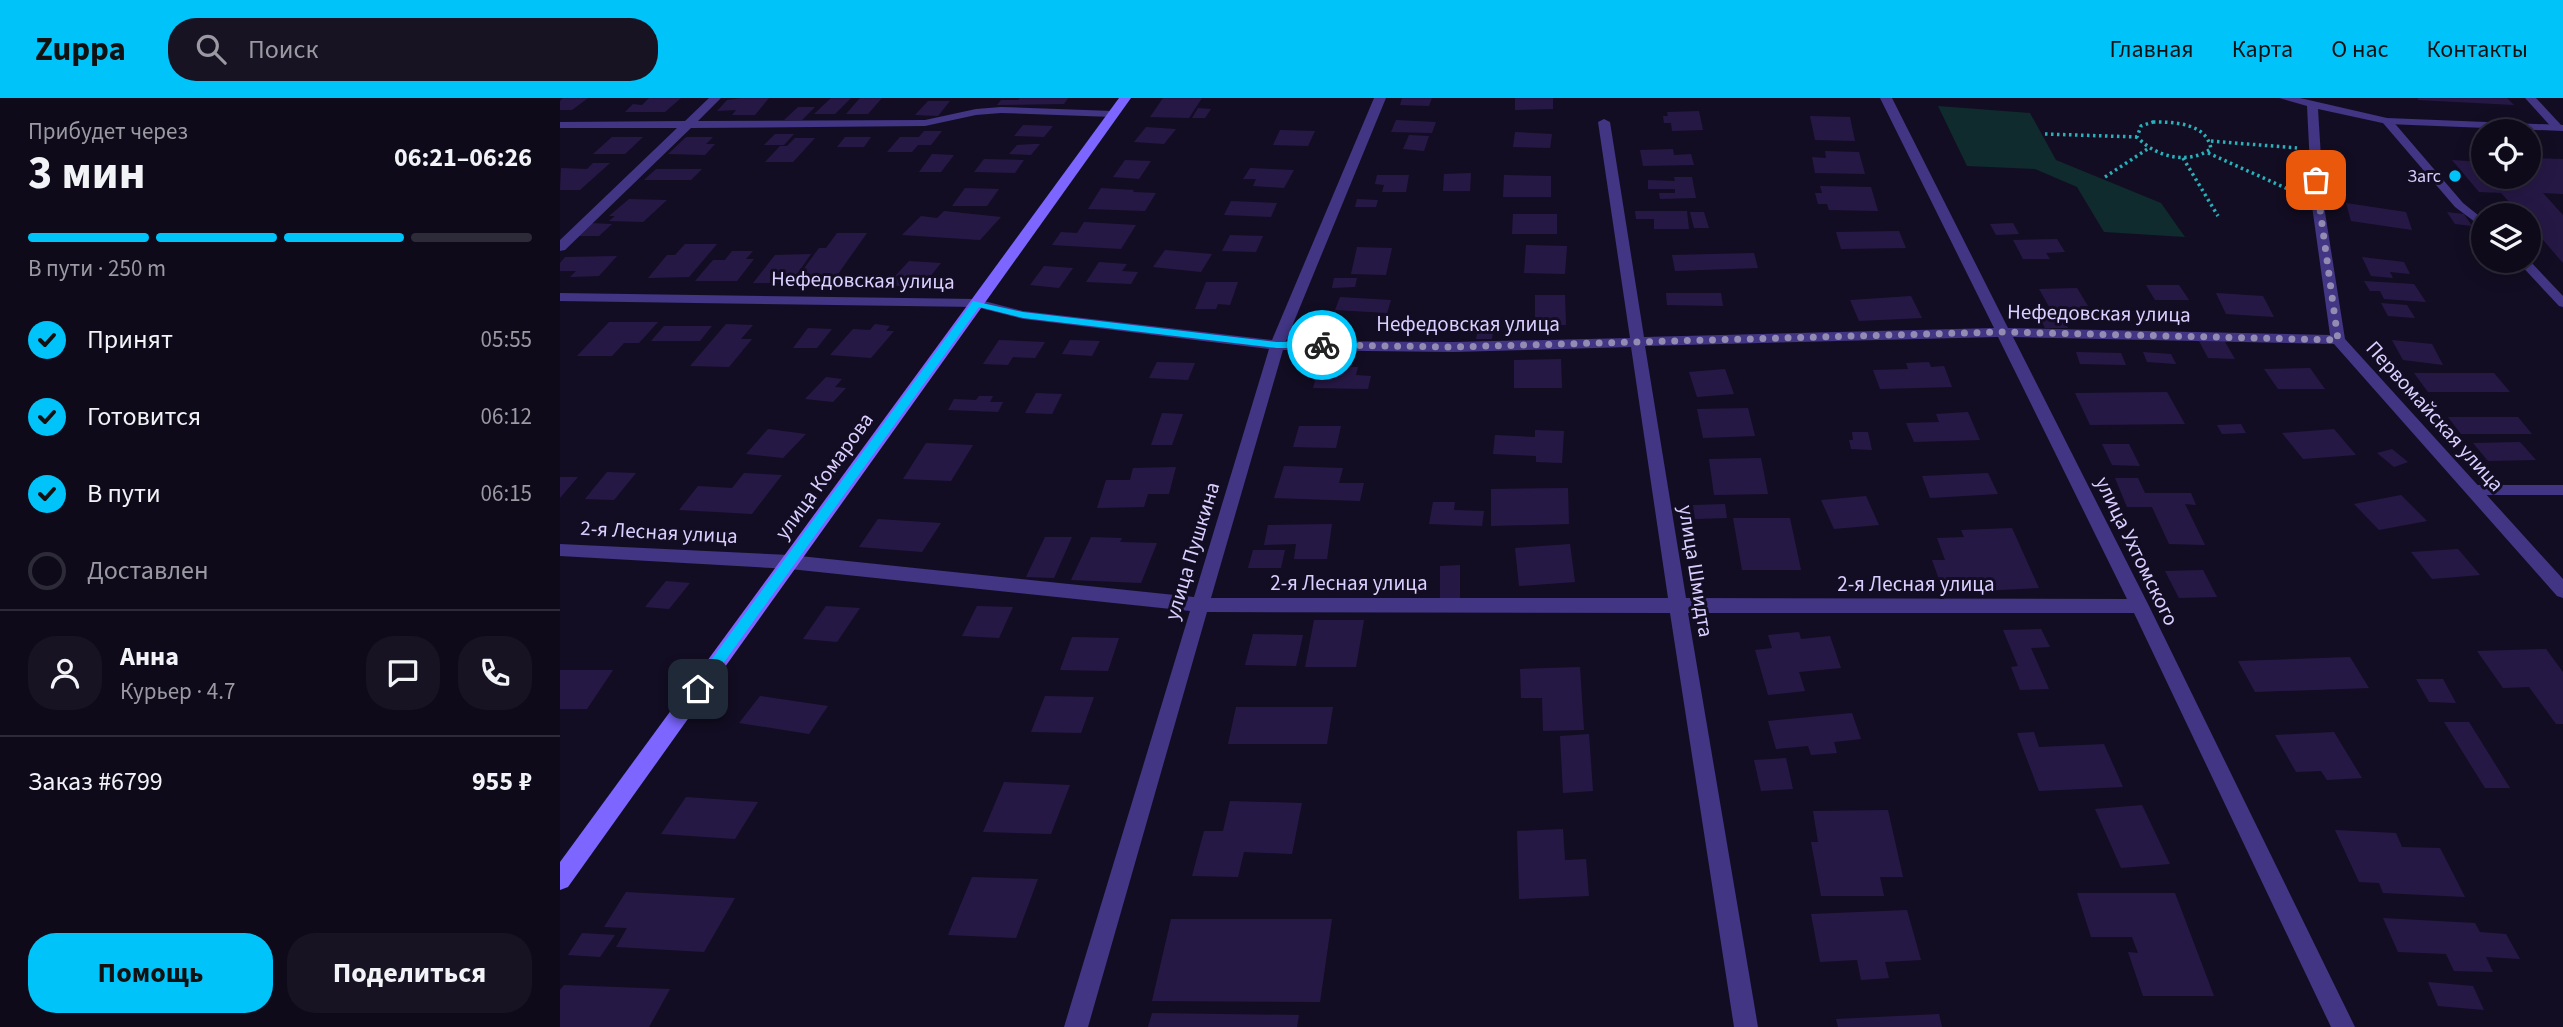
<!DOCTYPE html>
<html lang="ru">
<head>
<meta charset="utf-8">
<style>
	:root { --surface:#0e0a1a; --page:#171323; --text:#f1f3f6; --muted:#9b9aa2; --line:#2e2b39; --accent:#00c3fa }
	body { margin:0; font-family:"Source Sans 3",sans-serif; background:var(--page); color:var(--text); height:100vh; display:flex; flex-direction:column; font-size:26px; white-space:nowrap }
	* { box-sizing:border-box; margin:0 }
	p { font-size:23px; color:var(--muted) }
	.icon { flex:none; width:38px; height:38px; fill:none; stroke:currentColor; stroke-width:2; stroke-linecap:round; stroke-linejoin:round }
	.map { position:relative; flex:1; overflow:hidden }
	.details { display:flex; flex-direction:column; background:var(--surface); width:560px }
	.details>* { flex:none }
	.controls { position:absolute; left:1911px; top:21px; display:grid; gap:14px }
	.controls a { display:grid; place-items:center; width:70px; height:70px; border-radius:50%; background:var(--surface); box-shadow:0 4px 18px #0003,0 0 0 2px var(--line); font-size:35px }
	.pin { position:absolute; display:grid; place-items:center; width:60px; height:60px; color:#fff; margin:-30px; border-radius:14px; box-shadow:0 4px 10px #0006 }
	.courier { position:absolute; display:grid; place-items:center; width:70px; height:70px; margin:-35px; border:5px solid #00c3fa; border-radius:50%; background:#fff; color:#222; box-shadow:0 2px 9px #0007 }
	.summary em { font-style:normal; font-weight:700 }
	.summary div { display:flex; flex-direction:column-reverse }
	.summary { display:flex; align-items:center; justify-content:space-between; height:119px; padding:0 28px }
	h1 { font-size:46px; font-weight:700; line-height:52px }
	.bar { display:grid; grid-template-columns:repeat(4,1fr); gap:10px 7px; align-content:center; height:84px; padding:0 28px }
	.bar i { height:9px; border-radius:5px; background:var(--line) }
	.bar .active { background:var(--accent) }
	.bar p { grid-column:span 4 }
	.line { display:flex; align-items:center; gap:18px; padding:0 28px; border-top:2px solid var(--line) }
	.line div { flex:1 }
	.round { display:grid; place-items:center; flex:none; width:74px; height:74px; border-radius:28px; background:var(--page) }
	ol { padding:0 28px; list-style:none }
	li { display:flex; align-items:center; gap:21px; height:77px }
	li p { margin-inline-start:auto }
	li .icon { padding:7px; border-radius:50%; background:var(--accent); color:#111; stroke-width:4 }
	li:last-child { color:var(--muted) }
	li i { width:38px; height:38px; border:4px solid var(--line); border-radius:50% }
	.cta { display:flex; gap:14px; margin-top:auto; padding:14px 28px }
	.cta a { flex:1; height:80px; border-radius:28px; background:var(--accent); color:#111; font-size:28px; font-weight:700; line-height:80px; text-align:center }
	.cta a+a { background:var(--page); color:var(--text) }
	header { display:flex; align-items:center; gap:42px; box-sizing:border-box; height:98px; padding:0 35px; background:var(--accent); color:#111 }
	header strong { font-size:33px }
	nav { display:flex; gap:38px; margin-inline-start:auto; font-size:24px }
	.search { width:490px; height:63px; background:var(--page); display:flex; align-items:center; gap:18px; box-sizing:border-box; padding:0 24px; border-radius:28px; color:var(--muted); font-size:26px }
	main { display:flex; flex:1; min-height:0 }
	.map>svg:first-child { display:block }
	.green { fill:#0f2b2d }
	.building { fill:#261845 }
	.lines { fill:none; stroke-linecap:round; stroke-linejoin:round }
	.path { stroke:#28b1b9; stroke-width:3.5; stroke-dasharray:2.5 3.5; stroke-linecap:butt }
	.lane { fill:#423584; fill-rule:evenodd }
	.street { fill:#423584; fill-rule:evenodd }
	.secondary { fill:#7c66ff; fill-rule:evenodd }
	.route { fill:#00c3fa }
	.done { stroke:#948bb2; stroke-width:7; stroke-dasharray:0 12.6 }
	.poi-dot { fill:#00c3fa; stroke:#130d23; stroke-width:2.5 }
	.labels { text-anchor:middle; stroke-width:6; stroke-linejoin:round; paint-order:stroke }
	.far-poi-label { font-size:18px; fill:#dacfff; stroke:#130d23; text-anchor:end }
	.street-label { font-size:21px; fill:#dacfff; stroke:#130d23 }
</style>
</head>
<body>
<header>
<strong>Zuppa</strong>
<div class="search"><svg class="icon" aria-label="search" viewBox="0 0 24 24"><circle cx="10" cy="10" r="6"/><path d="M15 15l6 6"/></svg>Поиск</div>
<nav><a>Главная</a><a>Карта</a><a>О нас</a><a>Контакты</a></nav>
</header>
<main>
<section class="details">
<div class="summary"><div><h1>3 мин</h1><p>Прибудет через</p></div><em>06:21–06:26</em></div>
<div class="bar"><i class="active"></i><i class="active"></i><i class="active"></i><i></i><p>В пути · 250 m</p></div>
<ol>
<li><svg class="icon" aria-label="check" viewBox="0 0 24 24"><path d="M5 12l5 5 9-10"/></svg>Принят<p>05:55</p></li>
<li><svg class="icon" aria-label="check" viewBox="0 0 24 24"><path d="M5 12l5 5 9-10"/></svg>Готовится<p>06:12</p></li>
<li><svg class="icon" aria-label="check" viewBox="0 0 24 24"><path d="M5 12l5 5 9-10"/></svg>В пути<p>06:15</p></li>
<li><i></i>Доставлен</li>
</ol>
<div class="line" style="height:126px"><a class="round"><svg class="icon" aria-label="person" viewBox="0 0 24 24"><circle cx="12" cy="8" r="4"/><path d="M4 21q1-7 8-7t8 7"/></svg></a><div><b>Анна</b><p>Курьер · 4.7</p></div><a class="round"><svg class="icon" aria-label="chat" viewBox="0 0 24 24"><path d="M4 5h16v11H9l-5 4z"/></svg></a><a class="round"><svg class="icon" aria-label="phone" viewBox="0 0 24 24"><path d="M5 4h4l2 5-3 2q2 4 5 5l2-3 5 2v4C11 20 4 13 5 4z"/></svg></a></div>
<div class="line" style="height:91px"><div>Заказ #6799</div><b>955 ₽</b></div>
<div class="cta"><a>Помощь</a><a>Поделиться</a></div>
</section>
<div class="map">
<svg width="2003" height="929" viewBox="0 0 2003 929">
	<rect width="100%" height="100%" fill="#130d23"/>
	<path class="green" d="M1378,8L1470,15L1496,62L1601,105L1625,139L1544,134L1517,89L1475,71L1407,68Z"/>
	<g class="building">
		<path d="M3,0H28L12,12H0V3Z"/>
		<path d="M89,0H121L105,14H65L73,6L82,7Z"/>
		<path d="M181,0H209L195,17H172L176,12L157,13L167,2Z"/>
		<path d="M271,0H291L275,16H254Z"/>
		<path d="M300,0H322L308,16H286Z"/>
		<path d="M460,0H508L504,6L437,7L441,2H458Z"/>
		<path d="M603,0H642L629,20L590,19Z"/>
		<path d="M842,0H872L869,8L840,7Z"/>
		<path d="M955,0H993V11L955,12Z"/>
		<path d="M1858,0H1947L1954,7L1858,2Z"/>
		<path d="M368,3H390L378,18L355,17Z"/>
		<path d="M238,9H255L242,22H224Z"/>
		<path d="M638,10L651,11L645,20H632Z"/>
		<path d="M1139,13L1143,32L1112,33L1111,25H1104L1103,18H1108L1107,14Z"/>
		<path d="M1250,18L1290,19L1295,43L1255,42Z"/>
		<path d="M836,22L876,24L872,35L831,34Z"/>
		<path d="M463,27L493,28L484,39L454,38Z"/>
		<path d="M586,29L616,31L604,46L574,44Z"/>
		<path d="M720,32L755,33L748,48L713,47Z"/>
		<path d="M364,33H382L371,47H358L352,54H327L340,39H359Z"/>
		<path d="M955,34L992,36L990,50L953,49Z"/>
		<path d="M215,36H234L224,47H204Z"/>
		<path d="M849,37L869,38L864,53L843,51Z"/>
		<path d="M52,39H83L65,56H33Z"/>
		<path d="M126,39H153L146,46H155L145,57L108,56Z"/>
		<path d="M285,39H311L304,49H277Z"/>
		<path d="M235,40H255L233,64H205L220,48H227Z"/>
		<path d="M473,46H480L471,57L449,56L457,47Z"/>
		<path d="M1113,51L1114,57L1131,56L1134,67L1083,68L1080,52Z"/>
		<path d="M1265,53L1299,54L1305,76L1255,75L1252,59L1266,60Z"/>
		<path d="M372,56L394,57L381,74H359Z"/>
		<path d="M1969,60L2003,61V96L1983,95L2003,117V165L1969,126V117H1961L1941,95L1919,94L1892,62L1923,64V79H1969Z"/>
		<path d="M424,61L464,62L455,75L414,74Z"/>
		<path d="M565,62L591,63L579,81L553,79Z"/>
		<path d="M33,65H50L20,92H0L1,70L27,71Z"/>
		<path d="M690,70L734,72L724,90L693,88L696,81H683Z"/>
		<path d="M96,71H142L131,82H84Z"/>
		<path d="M911,75L910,93H883L884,76Z"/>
		<path d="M817,77H849L846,94H822L824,87L815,86Z"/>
		<path d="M944,77L991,78V99H943Z"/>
		<path d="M1114,79H1132L1136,100L1100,101L1099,95H1115V91H1088V82L1115,83Z"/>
		<path d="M1260,88L1311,89L1318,113L1269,112L1267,106H1258L1255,95H1262Z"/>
		<path d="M405,90L439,91L427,108H392Z"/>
		<path d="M541,90L574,92L573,94L596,95L585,113L528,111Z"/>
		<path d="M69,101L107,102L83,124L49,123L55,118H49Z"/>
		<path d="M797,101L818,102L816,109H795Z"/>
		<path d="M671,103L717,105L711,119L664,117Z"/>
		<path d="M1786,105L1846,114L1852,132L1791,123Z"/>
		<path d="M384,113L441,119L420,142L342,137L361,118L377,120Z"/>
		<path d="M1075,113H1127L1129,131H1094V121H1076Z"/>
		<path d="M1130,114H1144L1149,130H1134Z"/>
		<path d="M1887,114L1904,116L1912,128L1895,126Z"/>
		<path d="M953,116H997V136H952Z"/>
		<path d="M524,124L576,127L561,151L492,147L501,134L517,135Z"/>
		<path d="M29,125L52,126L39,138H16Z"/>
		<path d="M1453,125L1459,136L1436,137L1430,126Z"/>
		<path d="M1339,133L1346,150L1281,151L1276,134Z"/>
		<path d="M277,135H307L273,183L234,184L259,150H266Z"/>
		<path d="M670,137L703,138L696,154L662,153Z"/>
		<path d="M1497,141L1505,154L1486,155L1490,161H1463L1453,142Z"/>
		<path d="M125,146H157L129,179L88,180L107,157H115Z"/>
		<path d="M966,147L1007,148L1005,176L964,175Z"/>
		<path d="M797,149L832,150L826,177L791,176Z"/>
		<path d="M605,152L652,156L641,174L593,169Z"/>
		<path d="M172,153H193L186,161H194L177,183H135L153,162H165Z"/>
		<path d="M1194,155L1198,170L1115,173L1112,157Z"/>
		<path d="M251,156L231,185H193L215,157Z"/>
		<path d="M57,158L39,178L10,179L16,173H0V165L5,159Z"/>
		<path d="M1802,159L1844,164L1850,176L1830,174L1833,180L1811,178Z"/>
		<path d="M349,163L381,165L361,190L327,187Z"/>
		<path d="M539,164L567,166L562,173L578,174L571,186L526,184Z"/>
		<path d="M484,168L513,170L499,190L470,187Z"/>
		<path d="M774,180H797L795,189L772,190Z"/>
		<path d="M1804,183L1854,186L1866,204L1824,201L1820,193H1810Z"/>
		<path d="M646,184H678L670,207L658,206L656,211H635Z"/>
		<path d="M1586,187H1619L1629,202H1595Z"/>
		<path d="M1517,190L1528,208H1520L1524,215L1505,216L1503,211L1491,212L1479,191Z"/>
		<path d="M1106,195H1161L1163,208L1107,207Z"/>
		<path d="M1656,195L1703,198L1714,219L1666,216Z"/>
		<path d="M975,197H1005L1006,227H975Z"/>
		<path d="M1351,198L1362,220L1299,223L1290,202Z"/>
		<path d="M780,199L831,202L827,215L775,212Z"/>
		<path d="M1821,205L1847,207L1855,220L1828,218Z"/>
		<path d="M1479,218H1502L1508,230H1485Z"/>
		<path d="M920,221H935L932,241H916Z"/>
		<path d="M49,224H98L79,245H64L52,258H17Z"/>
		<path d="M166,226L193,227L181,241H192L169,269L130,268Z"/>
		<path d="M315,226L330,228L326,233H334L311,260L270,257L293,231L310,232Z"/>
		<path d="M104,228H152L140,243H91Z"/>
		<path d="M248,230L272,231L257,250H233Z"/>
		<path d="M439,242L485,244L475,260L453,259L448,267L423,266Z"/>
		<path d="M510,242L540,243L532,258L502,256Z"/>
		<path d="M1832,242L1872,246L1883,267L1843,262Z"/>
		<path d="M1639,243L1665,244L1675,261L1648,260Z"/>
		<path d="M1516,254L1561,255L1566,267L1520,266Z"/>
		<path d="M1583,254L1611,256L1616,266L1587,264Z"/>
		<path d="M1001,261L1002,290H954V262Z"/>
		<path d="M597,264L635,265L628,282L589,280Z"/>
		<path d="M1369,264L1371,269L1384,268L1392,289L1320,291L1313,272L1348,271L1346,265Z"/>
		<path d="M759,268L798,269L796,277L811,278L808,291L753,290Z"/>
		<path d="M1750,270L1765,291H1718L1704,271Z"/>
		<path d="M1165,271L1174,296L1137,299L1129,274Z"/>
		<path d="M1854,275H1934L1950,294H1868Z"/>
		<path d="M266,279L282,281L275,289L286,290L273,304L245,301Z"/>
		<path d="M1607,294L1625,326L1530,327L1515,295Z"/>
		<path d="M476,295L502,296L492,316L465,315Z"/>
		<path d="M419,298H433L430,304H443L438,314L388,312L394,301L416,302Z"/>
		<path d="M1188,310L1195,338L1143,340L1137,311Z"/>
		<path d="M1408,314L1420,342L1354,344L1346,325L1379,324L1376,316Z"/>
		<path d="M602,315L623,316L612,347H591Z"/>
		<path d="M1888,319H1958L1972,336H1901Z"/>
		<path d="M1681,326L1686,335L1662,336L1657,327Z"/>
		<path d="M739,328H781L776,350L733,349Z"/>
		<path d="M208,331L246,336L223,360L186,356Z"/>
		<path d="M1774,331L1796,357L1743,361L1722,335Z"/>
		<path d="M975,332L1004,333L1002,365L976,364V358L933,356L935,337L975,339Z"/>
		<path d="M1292,334H1308L1312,352L1291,351L1289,342H1293Z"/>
		<path d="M1960,344L1976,362L1928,363L1913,345Z"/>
		<path d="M366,345L413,347L391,383L343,381Z"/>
		<path d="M1542,346H1569L1580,368L1552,367Z"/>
		<path d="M1832,351L1848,364L1834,369L1817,355Z"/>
		<path d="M1201,360L1208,396L1154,397L1149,361Z"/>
		<path d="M724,368L783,370L779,385H804L800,403L714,400Z"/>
		<path d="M616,369L609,396H588L584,409L537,410L546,382H570L573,370Z"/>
		<path d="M47,374L76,375L54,402L25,401Z"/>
		<path d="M184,375L222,377L192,416L119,412L138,388L172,390Z"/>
		<path d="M1428,375L1438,396L1370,400L1362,378Z"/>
		<path d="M0,379H18L0,400Z"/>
		<path d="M1555,380H1578L1585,395H1631L1636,407L1625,406L1645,447L1609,446L1592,409H1567Z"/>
		<path d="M1008,390L1009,426L931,428V391Z"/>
		<path d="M1841,397L1867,423L1819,432L1794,406Z"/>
		<path d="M1306,398L1319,427L1274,431L1261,402Z"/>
		<path d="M873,404H895L894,412L924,413L922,428L869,426Z"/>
		<path d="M1165,406L1167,420L1135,421L1133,407Z"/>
		<path d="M1173,420H1230L1241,472H1182Z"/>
		<path d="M318,421L381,425L362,454L299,449Z"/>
		<path d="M772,426L767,461H734L736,446L704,447L708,427Z"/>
		<path d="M1452,430L1479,490L1384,495L1372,462H1385L1377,440L1404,439L1401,432Z"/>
		<path d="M485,439H512L494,480L466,479Z"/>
		<path d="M531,439L562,440L560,444L597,445L581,485L511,482Z"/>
		<path d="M1010,446L1015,484L959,488L955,450Z"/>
		<path d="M1898,451L1920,477L1872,481L1851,454Z"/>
		<path d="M693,452H725L721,470H688Z"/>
		<path d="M900,467V500L880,501V468Z"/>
		<path d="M1643,472L1657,499L1619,500L1605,473Z"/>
		<path d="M106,483L130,485L109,511L85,509Z"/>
		<path d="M266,508L300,510L277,544L243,541Z"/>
		<path d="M417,508L453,509L439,540L402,538Z"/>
		<path d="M754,522H804L796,569H745Z"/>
		<path d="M1481,531L1490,549L1471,550L1489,591L1460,592L1451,569L1458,568L1443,532Z"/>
		<path d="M1239,534L1241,541L1270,538L1281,570L1239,574L1245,593L1208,597L1195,552L1212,550L1208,537Z"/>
		<path d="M693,536L743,537L736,568L685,567Z"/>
		<path d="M512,539L559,540L548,573L500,572Z"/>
		<path d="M1986,551L2003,574V626H1996L1969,589L1943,590L1917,553Z"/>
		<path d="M1790,559L1809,590L1695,594L1678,563Z"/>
		<path d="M1020,569L1024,632L983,633L982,600H961L960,571Z"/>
		<path d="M0,572H53L27,611H0Z"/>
		<path d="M1856,581H1883L1896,605L1869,604Z"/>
		<path d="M200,598L268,608L249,636L179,625Z"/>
		<path d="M485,598L534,599L521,635L471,634Z"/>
		<path d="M676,609H773L767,646H668Z"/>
		<path d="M1292,615L1301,641L1274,644L1277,655L1251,657L1248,648L1216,651L1208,623Z"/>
		<path d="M1884,624H1909L1950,690H1925Z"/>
		<path d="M1474,634L1479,649L1544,646L1563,689L1479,693L1457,635Z"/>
		<path d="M1774,634L1802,680L1767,682L1761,673L1736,674L1715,637Z"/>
		<path d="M1029,636L1033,693L1003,695L1000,638Z"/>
		<path d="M1226,660L1233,691L1201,693L1194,662Z"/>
		<path d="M444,684L510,687L491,736L423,734Z"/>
		<path d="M126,699L198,704L175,741L101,736Z"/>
		<path d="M670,703L742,705L732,756L684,754L678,779L632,778L644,733H663Z"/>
		<path d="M1582,707L1610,766L1561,770L1535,711Z"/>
		<path d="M1328,712L1343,779H1320L1324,798H1261L1251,744H1258L1253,713Z"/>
		<path d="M1003,731L1005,762L1026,761L1029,798L959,801L957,733Z"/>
		<path d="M1775,732L1836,735L1842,749L1880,750L1905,799L1823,795L1819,785L1799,784Z"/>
		<path d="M412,779L478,781L456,840L388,837Z"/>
		<path d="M66,794L175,800L144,854L56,849L67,830L44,829Z"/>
		<path d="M1517,795H1615L1654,898H1583L1568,854L1578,855L1572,839H1531Z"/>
		<path d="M1347,812L1361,862L1325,864L1329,880L1301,882L1297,862L1260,864L1251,816Z"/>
		<path d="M1823,820L1915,825L1920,834L1946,836L1960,861L1926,859L1933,874L1894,873L1886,856L1838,854Z"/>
		<path d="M611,821H772L760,904L592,903Z"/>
		<path d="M22,835L55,837L40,859L8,857Z"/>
		<path d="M1868,884L1913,888L1924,912L1878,908Z"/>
		<path d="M4,887L110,891L89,929H0V892Z"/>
		<path d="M592,915L739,917L737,929H588Z"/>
		<path d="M1379,916L1382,929H1278L1276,921Z"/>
	</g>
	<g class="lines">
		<g class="path">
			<path d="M1593,24C1614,24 1647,25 1651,51C1627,67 1596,59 1577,39L1581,28Z"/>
			<path d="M1485,36L1577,39"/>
			<path d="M1651,43L1737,50"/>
			<path d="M1648,55L1739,96"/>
			<path d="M1623,60L1658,118"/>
			<path d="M1545,79L1589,50"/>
		</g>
		<g class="lane">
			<path d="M1965,0H1976L2002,28V32H1994Z"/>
			<path d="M1823,21H1831L1903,105L1923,121V130L1895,109L1823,25Z"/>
			<path d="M1969,162L2003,198V209L1999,208L1957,163Z"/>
			<path d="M1915,387H2003V397H1915L1908,392Z"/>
		</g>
		<g class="street">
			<path d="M149,0H161L138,23L365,22L416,11L441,9L553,13L559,16L553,19L441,15L416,17L365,28L131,30L5,152L0,153V142L117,30H0V24L125,23Z"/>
			<path d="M814,0H826L726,243L893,244L1070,240L1038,24L1044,21L1050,24L1084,239L1434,230L1320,0H1332L1448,230L1770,237L1752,108L1747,8L1719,0H1740L1827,20L2003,27V33L1827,26L1758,11L1764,108L1785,241L2003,481V500L1997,498L1774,246L1453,239L1589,508L1795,929H1771L1574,515H1128L1198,929H1174L1110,515L647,514L528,929H504L630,513L230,471L0,458V446L230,457L634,499L709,251L463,221L416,209L0,203V195L416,201L463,213L712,242ZM1438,239L1567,501L1126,500L1085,248ZM1071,249L1108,500H651L723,252L893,254Z"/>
		</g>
		<path class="secondary" d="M559,0H571L8,789L0,792V764Z"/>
	</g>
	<path class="route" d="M413,203L463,214L717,244H762L766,247L762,250H717L463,220L419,209L142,595H133V587Z"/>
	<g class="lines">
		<path class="done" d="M762,247L893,249L1442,234L1778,242L1756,82"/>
	</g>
	<circle class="poi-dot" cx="1895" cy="78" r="7"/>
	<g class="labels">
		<g class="far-poi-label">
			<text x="1881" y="84">Загс</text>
		</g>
		<g class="street-label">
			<text transform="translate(303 182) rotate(1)" y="7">Нефедовская улица</text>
			<text transform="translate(1539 215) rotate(1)" y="7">Нефедовская улица</text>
			<text x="908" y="233">Нефедовская улица</text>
			<text transform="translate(1875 318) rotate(48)" y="7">Первомайская улица</text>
			<text transform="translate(264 378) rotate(-54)" y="7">улица Комарова</text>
			<text transform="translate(99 434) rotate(3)" y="7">2-я Лесная улица</text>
			<text transform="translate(632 453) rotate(-73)" y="7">улица Пушкина</text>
			<text transform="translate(1577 453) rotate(64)" y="7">улица Ухтомского</text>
			<text transform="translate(1136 473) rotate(81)" y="7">улица Шмидта</text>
			<text x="789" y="492">2-я Лесная улица</text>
			<text x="1356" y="493">2-я Лесная улица</text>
		</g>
	</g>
</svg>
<div class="controls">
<a><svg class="icon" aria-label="locate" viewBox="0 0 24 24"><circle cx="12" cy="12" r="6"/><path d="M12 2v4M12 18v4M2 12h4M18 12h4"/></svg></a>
<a><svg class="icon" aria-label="layers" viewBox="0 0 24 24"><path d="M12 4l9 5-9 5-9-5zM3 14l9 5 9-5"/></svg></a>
</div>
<div class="pin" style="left:1756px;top:82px;background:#ea580c"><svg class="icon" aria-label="bag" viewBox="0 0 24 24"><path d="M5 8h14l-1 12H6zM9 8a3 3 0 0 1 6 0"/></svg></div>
<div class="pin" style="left:138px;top:591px;background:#1f2937"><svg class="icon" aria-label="home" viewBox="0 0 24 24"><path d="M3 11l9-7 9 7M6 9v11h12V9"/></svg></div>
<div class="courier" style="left:762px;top:247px"><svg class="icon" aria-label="bike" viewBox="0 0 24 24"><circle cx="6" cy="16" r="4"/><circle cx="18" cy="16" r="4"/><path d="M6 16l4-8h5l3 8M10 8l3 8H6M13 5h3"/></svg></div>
</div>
</main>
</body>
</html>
